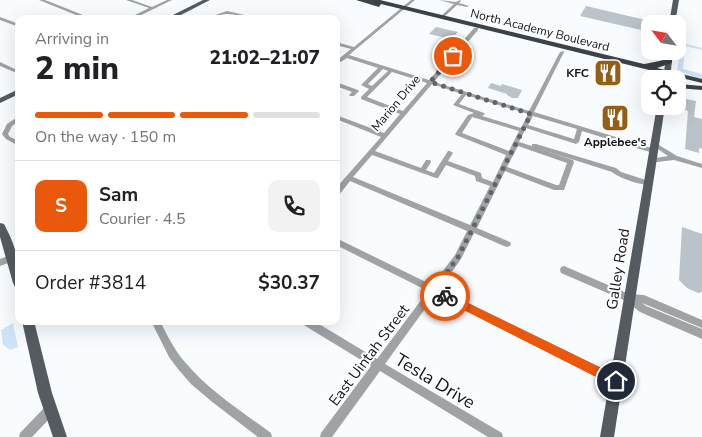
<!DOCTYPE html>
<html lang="en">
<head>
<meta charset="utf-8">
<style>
	:root { --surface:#fff; --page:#f2f2f2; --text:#202124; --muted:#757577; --line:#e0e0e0; --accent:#ea580c }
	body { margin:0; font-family:"Nunito Sans",sans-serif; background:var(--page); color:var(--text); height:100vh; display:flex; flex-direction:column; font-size:19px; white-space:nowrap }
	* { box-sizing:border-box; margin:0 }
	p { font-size:16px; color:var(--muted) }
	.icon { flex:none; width:28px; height:28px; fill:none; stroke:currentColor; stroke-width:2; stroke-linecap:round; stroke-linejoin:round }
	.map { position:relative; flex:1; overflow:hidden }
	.side { position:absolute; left:15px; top:15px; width:325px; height:310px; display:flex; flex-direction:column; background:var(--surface); border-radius:10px; box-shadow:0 5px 20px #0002 }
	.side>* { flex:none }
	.needle { width:32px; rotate:301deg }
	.buttons { position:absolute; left:641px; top:15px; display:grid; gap:10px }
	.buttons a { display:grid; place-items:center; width:45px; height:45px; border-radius:10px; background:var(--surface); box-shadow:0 5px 20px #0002; font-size:25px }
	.pin { position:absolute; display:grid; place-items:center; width:42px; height:42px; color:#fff; margin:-21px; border:2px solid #fff; border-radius:50%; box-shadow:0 1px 5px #0007 }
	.courier { position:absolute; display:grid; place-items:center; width:50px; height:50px; margin:-25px; border:4px solid #ea580c; border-radius:50%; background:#fff; color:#222; box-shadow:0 1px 6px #0007 }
	.overview em { font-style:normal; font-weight:800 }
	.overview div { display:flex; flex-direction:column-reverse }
	.overview { display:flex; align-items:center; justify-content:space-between; height:85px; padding:0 20px }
	h1 { font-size:32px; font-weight:800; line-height:38px }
	.bar { display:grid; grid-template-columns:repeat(4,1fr); gap:8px 5px; align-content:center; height:60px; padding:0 20px }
	.bar i { height:6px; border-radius:4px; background:var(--line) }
	.bar .on { background:var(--accent) }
	.bar p { grid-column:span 4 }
	.line { display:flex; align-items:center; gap:12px; padding:0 20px; border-top:1px solid var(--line) }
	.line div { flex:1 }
	.round { display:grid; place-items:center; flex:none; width:52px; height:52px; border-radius:10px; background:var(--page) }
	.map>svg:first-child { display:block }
	.green { fill:#cee3f6 }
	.building { fill:#bac2ca }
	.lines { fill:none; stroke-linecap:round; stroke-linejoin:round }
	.minor { fill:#9fa3a6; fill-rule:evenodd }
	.major { fill:#555b61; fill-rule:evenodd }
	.highway { fill:#3b4248; fill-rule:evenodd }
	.route { fill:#ea580c }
	.done { stroke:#626568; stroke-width:5; stroke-dasharray:0 9 }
	.labels { text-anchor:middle; stroke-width:4; stroke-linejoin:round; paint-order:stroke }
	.far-street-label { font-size:12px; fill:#111416; stroke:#fff }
	.far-poi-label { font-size:12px; font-weight:bold; fill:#111416; stroke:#fff; text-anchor:end }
	.street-label { font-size:15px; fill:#111416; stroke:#fff }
	.near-street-label { font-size:18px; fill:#111416; stroke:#fff }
</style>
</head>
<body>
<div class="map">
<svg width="702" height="437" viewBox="0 0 702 437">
	<rect width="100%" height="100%" fill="#f8fcff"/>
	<g class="green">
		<path d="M686,44L702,48V50L685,46L683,69L702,74V79L677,71L681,45Z"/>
		<path d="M13,323L18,347L10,350L3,345L1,330Z"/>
	</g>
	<g class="building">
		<path d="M586,6L650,21V32L580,16Z"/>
		<path d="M436,27L458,32L451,39L429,34Z"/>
		<path d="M491,83L501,86L502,84L522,90L518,98H512L507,95V94L488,88Z"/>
		<path d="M686,99L696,101L694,117L702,119V149L699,148V153L685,149L688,111L685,110Z"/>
		<path d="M605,112L626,118L625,124L604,118Z"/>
		<path d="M682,227L702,234V292L698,293L687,288L679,280Z"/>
	</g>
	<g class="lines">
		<g class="minor">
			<path d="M39,0H45L93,19H86Z"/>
			<path d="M126,0H132L152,7L167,0H172L133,19H127L149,8Z"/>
			<path d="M411,0H415L349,55L429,80L474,28H478V30L434,82L529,111L560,52L564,51V52L534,112L655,149L656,151L653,153L582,131L579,142L576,144L526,128L519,142L532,146V144H536L616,168L621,172L649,181L650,183L649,185C640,185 619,178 612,172L543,150L573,160L574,162L564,190H554L505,171L477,228L510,242L511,244L510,246L507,247L504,246L474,233L461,259L440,289L620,377L621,381L620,385L616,386L612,385L435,295L385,364L502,433L503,437H488L380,371L332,437H320L321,433L371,366L302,324L301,321H314L377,359L428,291L336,245V238L432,285L455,255L467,231L350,181L339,195L336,196V188L381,137L336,119V115L384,133L400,114L361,99V97L369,89L361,85L378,68L347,58L336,65V61L351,49L336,45V42L354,47ZM383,69L388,71L372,86L368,84ZM392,72L427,83L403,111L367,97ZM432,84L462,94L453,105L474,113L468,115L455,134L456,135L506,155L493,182L482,178L481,173L448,161L453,153L450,151H448L434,173L426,170L431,162L430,160H426L421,168L375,151ZM466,95L528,114L521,128L482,116L485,114L484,113L459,104ZM533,116L577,129L574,139L528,125ZM472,117L519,131L509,151L462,133ZM518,146L567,163L559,185H556L507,167ZM372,155L436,178H438L446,165L475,176L476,181L490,186L470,225L353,177Z"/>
			<path d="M439,0L456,2L460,0L461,1L459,3L469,6L467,7L457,5L443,18H441V16L454,4Z"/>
			<path d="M227,11L257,18V19C247,19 238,14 228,14C221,13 213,19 204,19Z"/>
			<path d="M0,17L19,24V27L0,20Z"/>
			<path d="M0,62L19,71V74L0,66Z"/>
			<path d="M336,82L358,90L359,91L354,96H350L349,95L352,92L336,86Z"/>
			<path d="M19,116V121L12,126L8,134L10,137L19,141V146L6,139L2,134L7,124Z"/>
			<path d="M654,142L677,156L702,164V168L674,160L649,163L648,161L649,159L668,156L652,145L651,144Z"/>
			<path d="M19,252V259L0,266V259Z"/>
			<path d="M564,266L629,294L644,295L702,320V328L642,303L646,306L702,329V339L640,312L626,301L561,273L560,270L561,267Z"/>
			<path d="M151,321H160C167,335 174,349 184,361C208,390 241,411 271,433L272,437H258L211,401L191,384L178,369L169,357Z"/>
			<path d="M50,405L54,406L55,410L54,414L32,437H19L20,433L46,406Z"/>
		</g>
		<g class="major">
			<path d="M203,0H210L173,19H165Z"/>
			<path d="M673,0H679L675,24H669Z"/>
			<path d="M667,51H673L670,79H663Z"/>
			<path d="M19,89V94L0,103V98Z"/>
			<path d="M657,106H665L614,437H600Z"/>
			<path d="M0,223L4,224C17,249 19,260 19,288L15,287L13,283L0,237Z"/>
			<path d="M22,321H34L52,393L67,437H53L38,393Z"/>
		</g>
		<g class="highway">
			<path d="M356,0H380L644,64C652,63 665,59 672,59V63L657,68L702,79V83L381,4L379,7Z"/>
			<path d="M678,84L702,86V90L678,88Z"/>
		</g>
	</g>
	<path class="route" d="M445,292L620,377L622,381L620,385L616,386L612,385L442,299L440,296Z"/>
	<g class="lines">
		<path class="done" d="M445,296L434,291L458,257L531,114L430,82L453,56"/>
	</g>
	<defs>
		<symbol id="restaurant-square" viewBox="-11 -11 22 22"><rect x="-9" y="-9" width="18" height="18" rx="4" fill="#955e17" stroke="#fff"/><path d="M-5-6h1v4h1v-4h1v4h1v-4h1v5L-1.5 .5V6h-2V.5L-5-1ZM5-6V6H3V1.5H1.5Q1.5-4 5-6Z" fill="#fff"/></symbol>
	</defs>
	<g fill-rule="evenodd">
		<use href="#restaurant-square" x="592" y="57" width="32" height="32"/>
		<use href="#restaurant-square" x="599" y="102" width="32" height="32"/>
	</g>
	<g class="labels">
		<g class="far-street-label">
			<text transform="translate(540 30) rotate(14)" y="4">North Academy Boulevard</text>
			<text transform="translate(396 103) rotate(-50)" y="4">Marion Drive</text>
		</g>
		<g class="far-poi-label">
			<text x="589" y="77">KFC</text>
			<text x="615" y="146" text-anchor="middle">Applebee's</text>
		</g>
		<g class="street-label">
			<text transform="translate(618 269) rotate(-81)" y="5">Galley Road</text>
			<text transform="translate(369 355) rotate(-53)" y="5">East Uintah Street</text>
		</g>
		<g class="near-street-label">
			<text transform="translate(435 381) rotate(31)" y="6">Tesla Drive</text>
		</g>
	</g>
</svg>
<div class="buttons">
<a><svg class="needle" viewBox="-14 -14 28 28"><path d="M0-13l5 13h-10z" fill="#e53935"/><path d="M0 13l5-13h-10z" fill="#757577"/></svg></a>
<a><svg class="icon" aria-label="locate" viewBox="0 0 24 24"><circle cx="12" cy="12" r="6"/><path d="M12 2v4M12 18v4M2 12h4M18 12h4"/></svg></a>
</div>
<div class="pin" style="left:453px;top:56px;background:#ea580c"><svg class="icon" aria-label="bag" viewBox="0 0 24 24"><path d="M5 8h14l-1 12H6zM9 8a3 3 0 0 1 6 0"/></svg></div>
<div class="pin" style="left:616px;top:381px;background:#1f2937"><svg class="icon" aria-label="home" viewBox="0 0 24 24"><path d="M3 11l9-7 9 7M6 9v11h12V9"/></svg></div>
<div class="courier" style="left:445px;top:296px"><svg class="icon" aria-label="bike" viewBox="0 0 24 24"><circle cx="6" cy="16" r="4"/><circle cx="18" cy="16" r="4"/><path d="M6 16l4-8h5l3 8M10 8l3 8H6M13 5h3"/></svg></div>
<section class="side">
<div class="overview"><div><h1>2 min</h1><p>Arriving in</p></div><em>21:02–21:07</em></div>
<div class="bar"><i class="on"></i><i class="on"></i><i class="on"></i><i></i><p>On the way · 150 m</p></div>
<div class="line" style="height:90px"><b class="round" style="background:var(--accent);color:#fff">S</b><div><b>Sam</b><p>Courier · 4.5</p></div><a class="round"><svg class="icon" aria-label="phone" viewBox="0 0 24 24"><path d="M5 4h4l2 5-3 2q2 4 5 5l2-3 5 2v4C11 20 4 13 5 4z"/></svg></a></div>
<div class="line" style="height:65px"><div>Order #3814</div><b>$30.37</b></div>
</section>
</div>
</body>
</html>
